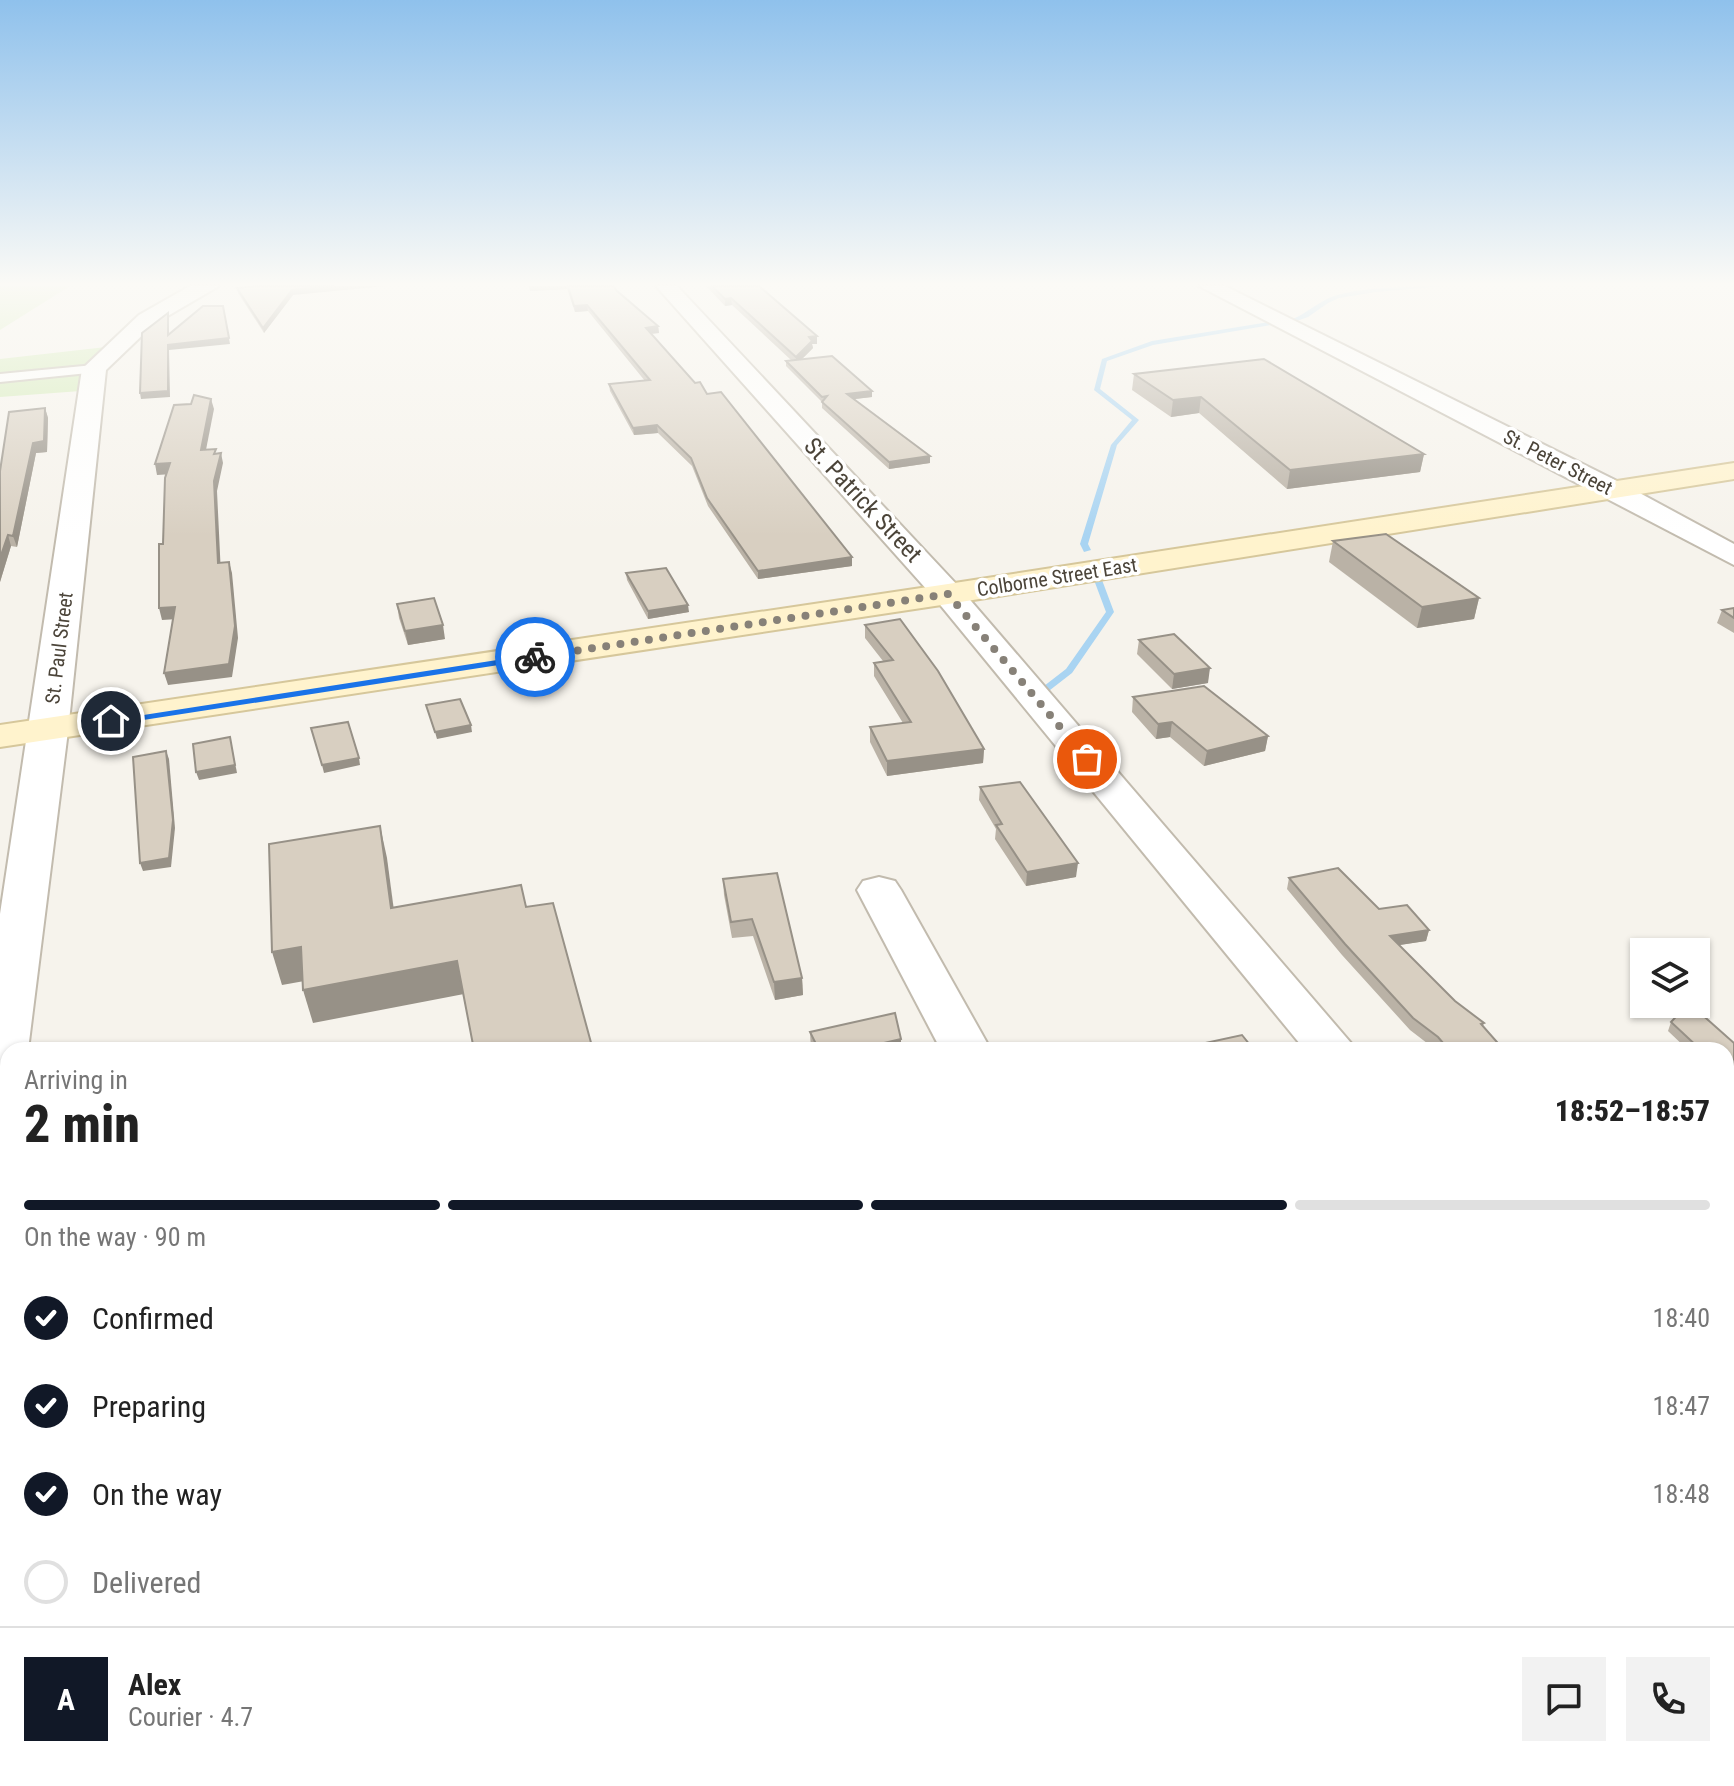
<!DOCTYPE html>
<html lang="en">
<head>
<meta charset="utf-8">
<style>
	:root { --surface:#fff; --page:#f2f2f2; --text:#222; --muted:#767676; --line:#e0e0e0; --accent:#111827 }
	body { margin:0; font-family:"Roboto Condensed",sans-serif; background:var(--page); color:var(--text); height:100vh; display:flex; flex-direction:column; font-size:30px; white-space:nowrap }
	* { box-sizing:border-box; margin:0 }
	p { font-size:26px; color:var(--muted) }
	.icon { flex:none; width:44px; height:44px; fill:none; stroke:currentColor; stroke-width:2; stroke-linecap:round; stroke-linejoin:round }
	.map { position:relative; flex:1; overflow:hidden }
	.drawer { position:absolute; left:0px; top:1042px; width:1734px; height:744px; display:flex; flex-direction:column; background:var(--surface); border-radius:24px 24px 0 0; box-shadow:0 2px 6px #0004 }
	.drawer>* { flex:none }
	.fabs { position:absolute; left:1630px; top:938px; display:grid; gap:16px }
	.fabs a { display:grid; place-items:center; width:80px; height:80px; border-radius:0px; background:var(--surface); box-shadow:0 2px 6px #0004; font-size:40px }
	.pin { position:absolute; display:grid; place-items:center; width:68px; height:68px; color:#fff; margin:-34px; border:4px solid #fff; border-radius:50%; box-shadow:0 2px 8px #0007 }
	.courier { position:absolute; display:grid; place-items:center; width:80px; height:80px; margin:-40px; border:6px solid #1a73e8; border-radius:50%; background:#fff; color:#222; box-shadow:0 2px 10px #0007 }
	.head em { font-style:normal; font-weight:800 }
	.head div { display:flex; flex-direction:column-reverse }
	.head { display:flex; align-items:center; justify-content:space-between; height:136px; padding:0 24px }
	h1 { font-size:52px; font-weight:800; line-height:60px }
	.bar { display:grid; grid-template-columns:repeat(4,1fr); gap:12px 8px; align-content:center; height:96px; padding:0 24px }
	.bar i { height:10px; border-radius:6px; background:var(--line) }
	.bar .on { background:var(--accent) }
	.bar p { grid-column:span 4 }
	.line { display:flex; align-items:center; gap:20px; padding:0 24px; border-top:2px solid var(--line) }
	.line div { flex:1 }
	.round { display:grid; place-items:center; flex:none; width:84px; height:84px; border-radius:0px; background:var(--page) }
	ol { padding:0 24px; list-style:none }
	li { display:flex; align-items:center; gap:24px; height:88px }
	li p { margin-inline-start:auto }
	li .icon { padding:8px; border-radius:50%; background:var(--accent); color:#fff; stroke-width:4 }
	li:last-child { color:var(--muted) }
	li i { width:44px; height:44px; border:4px solid var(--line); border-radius:50% }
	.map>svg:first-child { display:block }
	.green { fill:#d2eab5 }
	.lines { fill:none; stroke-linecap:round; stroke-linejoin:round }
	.stream { fill:#a9d4f2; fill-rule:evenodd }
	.service-casing { stroke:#c2bbae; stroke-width:4 }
	.minor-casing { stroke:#c2bbae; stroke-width:4 }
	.secondary-casing { stroke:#d6c79b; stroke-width:4 }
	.service { fill:#fff; fill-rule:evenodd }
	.minor { fill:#fff; fill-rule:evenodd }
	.secondary { fill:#fff3cd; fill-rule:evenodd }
	.wall { fill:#bab2a6 }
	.shaded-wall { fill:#979187 }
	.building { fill:#d8cfc1; stroke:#979187; stroke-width:2 }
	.route { fill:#1a73e8 }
	.done { stroke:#878178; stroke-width:8; stroke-dasharray:0 14.4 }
	.labels { text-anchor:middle; stroke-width:7; stroke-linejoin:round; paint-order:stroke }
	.far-street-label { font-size:20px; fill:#4b4439; stroke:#fff }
	.street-label { font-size:24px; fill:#4b4439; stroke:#fff }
</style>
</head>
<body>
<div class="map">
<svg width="1734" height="1786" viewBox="0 0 1734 1786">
	<rect width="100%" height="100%" fill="#f6f3ec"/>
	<g class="green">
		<path d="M0,286H70L0,330Z"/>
		<path d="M115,346L94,390L0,397V359Z"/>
	</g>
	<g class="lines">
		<g class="stream">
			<path d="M1424,286H1444L1376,292L1339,298L1328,303L1308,317L1294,322L1291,320C1305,314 1316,304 1329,298C1356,287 1395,288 1424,286Z"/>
			<path d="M1269,322L1271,325L1153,345L1107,361L1100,389L1139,420L1117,445L1088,544L1091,550L1084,552L1080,544L1111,445L1132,420L1094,390L1102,359L1152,341Z"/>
			<path d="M1092,570L1099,572L1114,612L1072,673L1041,697H1035V693L1066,669L1106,612L1091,572Z"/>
		</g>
		<defs>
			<path id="service" d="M94,365L100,369L98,372L0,382V374Z"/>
			<g id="minor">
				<path d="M190,286H219L154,324L106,370L68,731L28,1050H8V1084L0,1086V914L82,369L139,315Z"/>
				<path d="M656,286H677L959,587L1357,1050H1305L937,601Z"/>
				<path d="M1199,286H1225L1623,484L1734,544V565Z"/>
				<path d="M879,877L895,881L901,890L991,1050H941L857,890L863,881Z"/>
				<path d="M1734,1150V1190L1726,1192V1152Z"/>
				<path d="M1726,1495L1734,1498V1568L1726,1564Z"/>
				<path d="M1734,1634V1706L1726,1710V1636Z"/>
				<path d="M1327,1778H1486L1483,1786H1330Z"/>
			</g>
			<path id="secondary" d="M1734,463V479L948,604L0,747V725L948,584Z"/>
		</defs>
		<use href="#service" class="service-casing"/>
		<use href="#minor" class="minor-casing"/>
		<use href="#secondary" class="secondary-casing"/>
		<use href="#service" class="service"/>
		<use href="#minor" class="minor"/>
		<use href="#secondary" class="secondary"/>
	</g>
	<g class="wall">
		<path d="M529,286H614L616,290L658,326L659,333L651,334L695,383L707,394L852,566L758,579L708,506L692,466L658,433L634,435L610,391L609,384L645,381L588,311L575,312L567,289L530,291Z"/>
		<path d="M706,286H759L817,336V344H812L813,348L802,359L872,397L854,399L930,456V463L889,469L822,408V402L786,366V361L791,360L732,305L725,306Z"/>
		<path d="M237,288L293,295L264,333L238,293Z"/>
		<path d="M1134,374L1424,454L1420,472L1287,489L1199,413L1171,417L1132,390Z"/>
		<path d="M45,408L48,418L47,452L36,453L17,547L11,546L0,582V471Z"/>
		<path d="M1333,541L1479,598L1474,619L1417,628L1329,562Z"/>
		<path d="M626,573L689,612L648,619L627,580Z"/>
		<path d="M397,604L445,639L408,645L399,618Z"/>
		<path d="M1734,608V633L1717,623L1722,610Z"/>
		<path d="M865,625L984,749L983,763L887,776L870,742V727L903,723L874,676V663L883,661L865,638Z"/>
		<path d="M1139,640L1208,683L1172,689L1137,654Z"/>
		<path d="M1133,697L1268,736L1265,751L1204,766L1170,737L1156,739L1132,712Z"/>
		<path d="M980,787L1076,877L1026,886L995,839L996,829L979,800Z"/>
		<path d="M1289,878L1379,909L1429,930L1426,941L1399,945L1455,1001L1484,1023L1483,1026L1504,1050H1436L1410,1030L1342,955L1287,889Z"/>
		<path d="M723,879L802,978L803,995L775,1000L753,936L732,938L724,895Z"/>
		<path d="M1671,1022L1734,1043V1091L1726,1085V1050H1688L1668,1031Z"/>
		<path d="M810,1032L901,1039V1050H811Z"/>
		<path d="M757,1778H1015L1018,1786H758Z"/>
	</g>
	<g class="shaded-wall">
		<path d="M335,286H386L293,295L264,333L263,328L292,290Z"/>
		<path d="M529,286H567V289L530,291Z"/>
		<path d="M731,298L732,305L725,306V299Z"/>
		<path d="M587,305L588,311L575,312L574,306Z"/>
		<path d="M223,306L230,344L169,350L170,397L141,399L140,393L168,345Z"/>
		<path d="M658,326L659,333L646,334V328Z"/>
		<path d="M817,336V344H812L813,348L796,365V357L809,337Z"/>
		<path d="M872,391V397L847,400V394Z"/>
		<path d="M1201,397L1199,413L1171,417L1173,400Z"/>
		<path d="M211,399L214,409L204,460L201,450Z"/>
		<path d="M45,408L48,418L47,452L36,453L17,547L13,536L33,443Z"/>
		<path d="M657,425L658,433L634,435L633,428Z"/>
		<path d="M221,453L223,463L217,491L221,575L218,563L214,481Z"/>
		<path d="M1424,454L1420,472L1287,489L1290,470Z"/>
		<path d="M930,456V463L889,469V462Z"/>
		<path d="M170,463L173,474L157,475L155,464Z"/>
		<path d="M8,535L11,546L0,582V558Z"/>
		<path d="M852,557V566L758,579V571Z"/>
		<path d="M229,562L232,573L238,638L232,677L168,685L164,673Z"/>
		<path d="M1479,598L1474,619L1417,628L1422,607Z"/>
		<path d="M688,605L689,612L648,619V611Z"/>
		<path d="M175,607L178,619L162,620L159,608Z"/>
		<path d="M443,625L445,639L408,645L405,631Z"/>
		<path d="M1210,668L1208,683L1172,689L1174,674Z"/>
		<path d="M1172,722L1170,737L1156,739L1158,724Z"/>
		<path d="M471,725L472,732L437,739L435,732Z"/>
		<path d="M1268,736L1265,751L1204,766L1207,751Z"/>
		<path d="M230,737L237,773L199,780L196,772Z"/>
		<path d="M984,749L983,763L887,776V761Z"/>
		<path d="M166,751L169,759L175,828L171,867L143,871L140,863Z"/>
		<path d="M359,758L360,765L324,773L322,765Z"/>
		<path d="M380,826L387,858L398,941L391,908Z"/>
		<path d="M1078,863L1076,877L1026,886L1027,872Z"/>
		<path d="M1429,930L1426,941L1387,947L1390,936Z"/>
		<path d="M301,947L310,980L282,985L272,952Z"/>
		<path d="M457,961L464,994L313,1023L303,990Z"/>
		<path d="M802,978L803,995L775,1000L774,982Z"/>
		<path d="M901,1039V1050H854Z"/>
		<path d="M1734,1287V1303L1726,1305V1290Z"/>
		<path d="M8,1670V1691L0,1693V1672Z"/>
	</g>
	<g class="building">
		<path d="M257,286H335L292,290L263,328L237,288Z"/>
		<path d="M568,286H614L616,290L658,326L646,328L695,383L700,382L707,394L721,392L852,557L758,571L707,498L691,458L657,425L633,428L609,384L650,380L587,305L574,306Z"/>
		<path d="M712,286H759L817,336L809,337L812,341L796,357L731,298L725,299Z"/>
		<path d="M203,306H223L229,338L168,345V391L140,393L142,333L168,313V335Z"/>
		<path d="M832,356L872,391L847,394L930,456L889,462L822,402L827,396L822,397L786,361Z"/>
		<path d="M1264,359L1424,454L1290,470L1201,397L1173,400L1134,374Z"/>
		<path d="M194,395L211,399L201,450L216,449L214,454L221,453L214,481L218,563L229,562L235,626L229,664L164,673L175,607L159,608V544H163L165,478L170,463L155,464L174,405L191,404Z"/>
		<path d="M45,408L44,441L33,443L13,536L8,535L0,558V471L9,412Z"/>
		<path d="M1386,534L1479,598L1422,607L1333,541Z"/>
		<path d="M666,568L688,605L648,611L626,573Z"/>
		<path d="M434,598L443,625L405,631L397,604Z"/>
		<path d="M1734,608V618L1722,610Z"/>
		<path d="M900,619L938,671L984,749L887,761L870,727L911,722L874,663L893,660L865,625Z"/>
		<path d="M1174,634L1210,668L1174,674L1139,640Z"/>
		<path d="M1204,686L1268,736L1207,751L1172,722L1158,724L1133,697Z"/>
		<path d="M460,699L471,725L435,732L426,705Z"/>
		<path d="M348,722L359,758L322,765L311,728Z"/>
		<path d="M230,737L235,765L196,772L193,744Z"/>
		<path d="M166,751L173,820L169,858L140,863L133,757Z"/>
		<path d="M1020,782L1078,863L1027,872L996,825L1002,824L980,787Z"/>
		<path d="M380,826L391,908L521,885L526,907L553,903L593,1050H474L457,961L303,990L301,947L272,952L269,844Z"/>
		<path d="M1338,868L1379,909L1407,905L1429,930L1390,936L1455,1001L1484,1023L1481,1024L1504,1050H1449L1438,1037L1413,1018L1345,944L1289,878Z"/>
		<path d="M777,873L802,978L774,982L752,919L731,922L723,879Z"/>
		<path d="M1688,1004H1690L1734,1043V1080L1726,1073V1050H1701L1671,1022Z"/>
		<path d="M895,1013L901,1039L854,1050H819L810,1032Z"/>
		<path d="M1242,1035L1254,1050H1173Z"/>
		<path d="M1726,1258L1734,1266V1287L1726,1290Z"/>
		<path d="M8,1609V1670L0,1672V1611Z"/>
		<path d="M437,1778H492L493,1786H438Z"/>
		<path d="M758,1778H913L873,1786H759Z"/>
		<path d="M926,1778H1015L1018,1786H929Z"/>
	</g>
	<linearGradient id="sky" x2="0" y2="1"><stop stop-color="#8fc1ec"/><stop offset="0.53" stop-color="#fbfaf6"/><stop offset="1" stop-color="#fbfaf6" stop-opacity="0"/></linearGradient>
	<rect width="1734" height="536" fill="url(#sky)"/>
	<path class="route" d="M535,654L538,659L111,725L105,721Z"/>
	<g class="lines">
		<path class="done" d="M535,657L948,594L1087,759"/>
	</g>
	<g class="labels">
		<g class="far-street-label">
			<text transform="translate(1558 462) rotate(27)" y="7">St. Peter Street</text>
			<text transform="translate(1057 577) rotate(-9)" y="7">Colborne Street East</text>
			<text transform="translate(59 648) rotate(-83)" y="7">St. Paul Street</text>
		</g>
		<g class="street-label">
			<text transform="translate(863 500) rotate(47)" y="8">St. Patrick Street</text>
		</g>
	</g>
</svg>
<div class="fabs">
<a><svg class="icon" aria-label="layers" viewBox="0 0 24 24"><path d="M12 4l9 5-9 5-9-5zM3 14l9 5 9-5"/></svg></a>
</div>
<div class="pin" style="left:1087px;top:759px;background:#ea580c"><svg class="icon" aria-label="bag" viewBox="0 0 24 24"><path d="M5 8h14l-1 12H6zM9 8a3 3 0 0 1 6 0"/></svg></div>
<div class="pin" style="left:111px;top:721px;background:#1f2937"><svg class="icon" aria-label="home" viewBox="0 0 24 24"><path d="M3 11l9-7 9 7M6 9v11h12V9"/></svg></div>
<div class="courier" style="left:535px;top:657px"><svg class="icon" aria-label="bike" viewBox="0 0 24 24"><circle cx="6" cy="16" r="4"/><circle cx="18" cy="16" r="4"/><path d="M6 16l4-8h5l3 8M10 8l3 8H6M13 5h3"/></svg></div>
<section class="drawer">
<div class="head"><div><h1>2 min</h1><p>Arriving in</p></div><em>18:52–18:57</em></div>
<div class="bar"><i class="on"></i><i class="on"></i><i class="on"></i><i></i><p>On the way · 90 m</p></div>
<ol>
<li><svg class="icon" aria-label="check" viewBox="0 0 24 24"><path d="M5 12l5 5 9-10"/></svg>Confirmed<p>18:40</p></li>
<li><svg class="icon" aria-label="check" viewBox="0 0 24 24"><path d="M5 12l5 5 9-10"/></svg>Preparing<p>18:47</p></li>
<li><svg class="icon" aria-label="check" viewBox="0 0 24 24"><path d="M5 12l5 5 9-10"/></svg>On the way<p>18:48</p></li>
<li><i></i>Delivered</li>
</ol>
<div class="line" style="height:144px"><b class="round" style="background:var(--accent);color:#fff">A</b><div><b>Alex</b><p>Courier · 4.7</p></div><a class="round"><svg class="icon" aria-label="chat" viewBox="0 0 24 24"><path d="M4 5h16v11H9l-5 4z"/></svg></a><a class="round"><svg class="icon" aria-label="phone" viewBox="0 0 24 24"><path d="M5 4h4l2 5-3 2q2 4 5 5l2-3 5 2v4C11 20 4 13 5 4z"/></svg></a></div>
</section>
</div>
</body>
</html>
